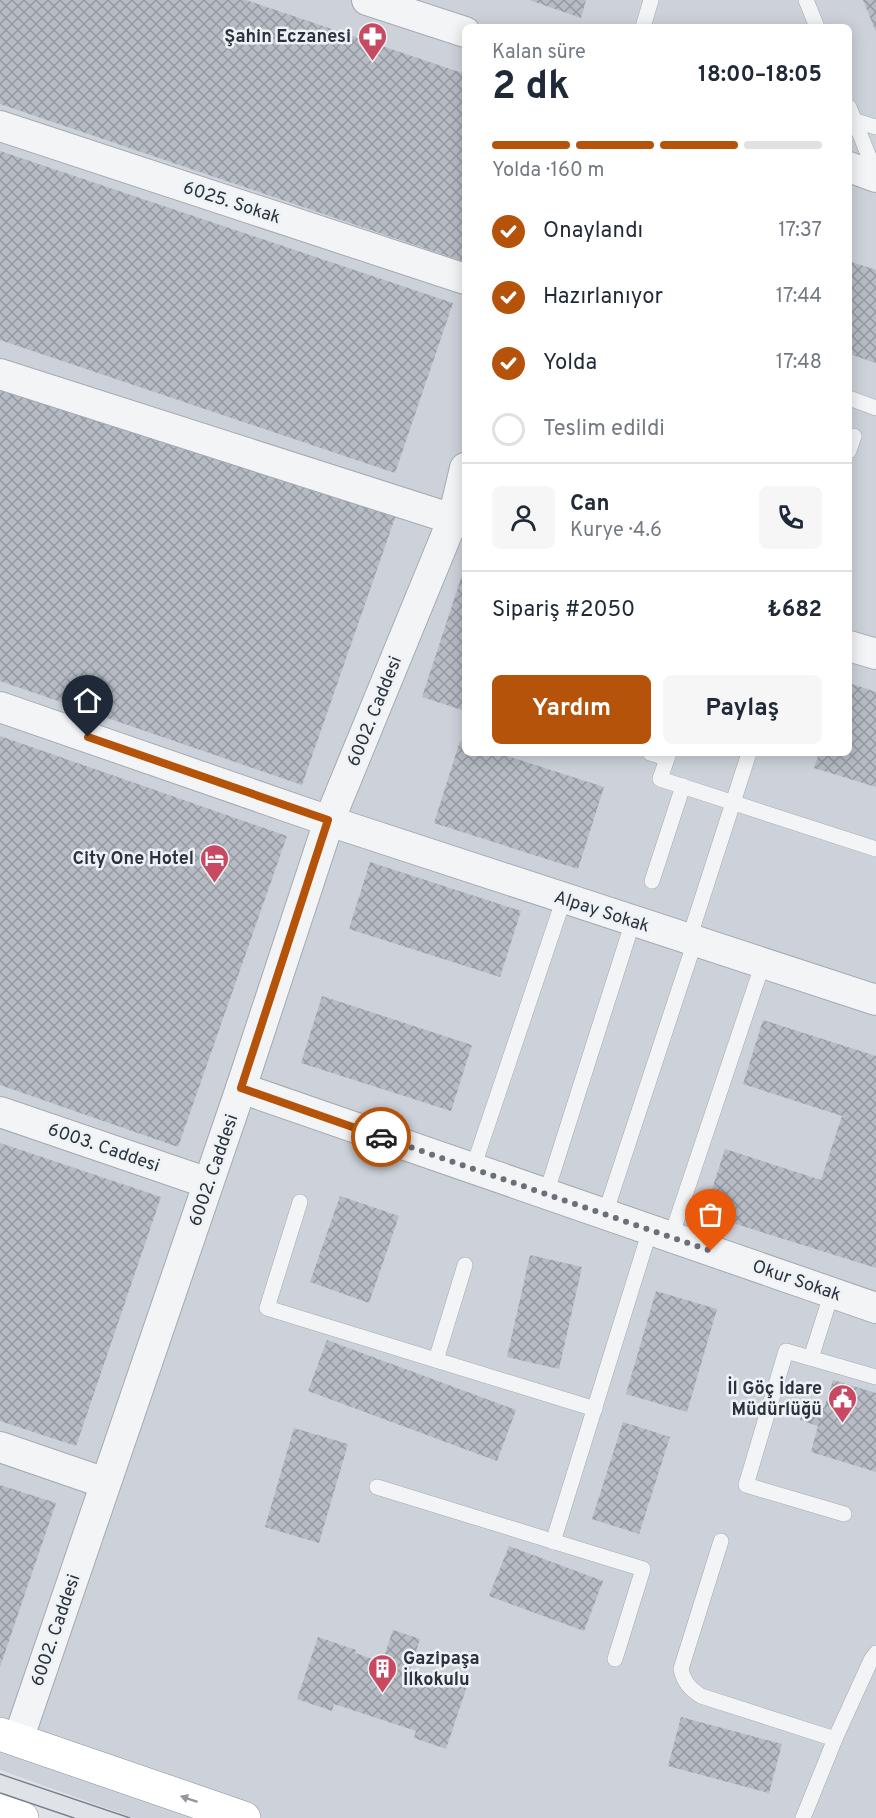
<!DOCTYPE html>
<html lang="tr">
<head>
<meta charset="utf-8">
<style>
	:root { --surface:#fff; --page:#f6f6f7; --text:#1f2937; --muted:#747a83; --line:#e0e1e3; --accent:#b45309 }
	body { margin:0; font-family:Overpass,sans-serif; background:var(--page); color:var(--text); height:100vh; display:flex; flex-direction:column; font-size:22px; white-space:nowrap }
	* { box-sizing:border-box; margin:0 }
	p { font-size:20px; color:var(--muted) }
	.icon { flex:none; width:33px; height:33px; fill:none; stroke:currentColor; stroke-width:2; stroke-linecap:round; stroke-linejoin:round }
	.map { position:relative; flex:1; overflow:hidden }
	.drawer { position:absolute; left:462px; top:24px; width:390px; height:732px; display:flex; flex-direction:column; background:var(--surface); border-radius:9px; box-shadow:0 3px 15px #0003 }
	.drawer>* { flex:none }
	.pin { position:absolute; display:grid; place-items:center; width:51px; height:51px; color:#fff; margin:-62px -26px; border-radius:50% 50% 50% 0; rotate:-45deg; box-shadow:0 0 6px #0007 }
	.pin .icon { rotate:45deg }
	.courier { position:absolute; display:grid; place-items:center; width:60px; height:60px; margin:-30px; border:4px solid #b45309; border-radius:50%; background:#fff; color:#222; box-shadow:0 2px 8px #0007 }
	.overview em { font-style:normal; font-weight:700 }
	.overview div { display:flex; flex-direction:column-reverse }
	.overview { display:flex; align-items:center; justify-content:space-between; height:102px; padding:0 30px }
	h1 { font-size:39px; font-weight:700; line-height:45px }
	.bar { display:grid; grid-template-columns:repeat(4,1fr); gap:9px 6px; align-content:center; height:72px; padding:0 30px }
	.bar i { height:8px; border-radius:4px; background:var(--line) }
	.bar .selected { background:var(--accent) }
	.bar p { grid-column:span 4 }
	.line { display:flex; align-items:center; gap:15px; padding:0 30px; border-top:2px solid var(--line) }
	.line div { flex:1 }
	.round { display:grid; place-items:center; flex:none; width:63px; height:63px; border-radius:9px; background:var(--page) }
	ol { padding:0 30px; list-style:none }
	li { display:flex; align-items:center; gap:18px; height:66px }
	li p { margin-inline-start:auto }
	li .icon { padding:6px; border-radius:50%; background:var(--accent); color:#fff; stroke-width:4 }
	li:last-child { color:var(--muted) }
	li i { width:33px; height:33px; border:3px solid var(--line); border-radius:50% }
	.cta { display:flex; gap:12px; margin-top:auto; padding:12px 30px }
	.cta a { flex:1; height:69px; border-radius:9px; background:var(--accent); color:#fff; font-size:24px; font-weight:700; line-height:69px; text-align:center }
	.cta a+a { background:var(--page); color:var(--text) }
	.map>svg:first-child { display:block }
	.built { fill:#cdd2da; fill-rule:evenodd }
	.building { fill:url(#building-cross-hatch) }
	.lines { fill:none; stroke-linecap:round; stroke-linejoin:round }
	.service-casing { stroke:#a5aab2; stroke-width:16 }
	.minor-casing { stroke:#a5aab2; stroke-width:32 }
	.trunk-casing { stroke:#87919e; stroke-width:34 }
	.service { stroke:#f2f4f6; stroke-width:15 }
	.minor { stroke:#f2f4f6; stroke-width:30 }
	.trunk { stroke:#fff; stroke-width:33 }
	.tram { stroke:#798391; stroke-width:1.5 }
	.oneway { fill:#94989e }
	.done { stroke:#69707a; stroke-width:6; stroke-dasharray:0 10.8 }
	.route { stroke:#b45309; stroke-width:8 }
	.labels { text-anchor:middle; stroke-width:5; stroke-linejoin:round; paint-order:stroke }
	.poi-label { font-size:18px; font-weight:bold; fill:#29323e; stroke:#eff2f5; text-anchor:end }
	.street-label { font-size:18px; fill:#29323e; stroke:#eff2f5 }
</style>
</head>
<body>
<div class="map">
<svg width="876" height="1818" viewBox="0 0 876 1818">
	<defs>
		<pattern id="building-cross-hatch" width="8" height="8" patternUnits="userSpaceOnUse" patternTransform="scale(1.5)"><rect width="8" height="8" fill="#b7bcc4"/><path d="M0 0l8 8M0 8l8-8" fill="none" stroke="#9599a1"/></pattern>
	</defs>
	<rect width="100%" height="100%" fill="#dfe3e8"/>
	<path class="built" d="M0,0H876V1818H134L0,1770ZM465,27H849V753H465Z"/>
	<g class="building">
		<path d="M0,0H246L465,74V262L0,104Z"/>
		<path d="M529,0H586L581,18Z"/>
		<path d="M863,0H876V32Z"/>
		<path d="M0,151L453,303L395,473L0,340Z"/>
		<path d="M849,261L876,270V363L849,354Z"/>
		<path d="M0,375L397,512L302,785L0,681Z"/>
		<path d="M465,566V711L422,697Z"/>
		<path d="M849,683L876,692V787L814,768L819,753H849Z"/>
		<path d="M0,736L287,836L178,1147L0,1085Z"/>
		<path d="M460,741L465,742V753H498L604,787L578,869L434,823Z"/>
		<path d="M370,862L521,911L500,977L349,929Z"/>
		<path d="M322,996L472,1045L451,1111L301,1063Z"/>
		<path d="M763,1020L876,1056V1268L704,1214L725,1149L821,1180L842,1116L743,1084Z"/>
		<path d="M0,1143L161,1197L76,1446L0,1421Z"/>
		<path d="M340,1196L399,1216L369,1303L310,1282Z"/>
		<path d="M530,1255L582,1267L559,1369L507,1357Z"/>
		<path d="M656,1291L717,1309L687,1412L626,1394Z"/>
		<path d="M327,1340L516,1410L497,1461L308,1391Z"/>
		<path d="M833,1380L876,1393V1472L811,1452L818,1426L800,1420L805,1402L824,1408Z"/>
		<path d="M623,1422L670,1437L639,1534L592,1519Z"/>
		<path d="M294,1428L348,1444L319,1543L265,1527Z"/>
		<path d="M0,1485L56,1503L0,1667Z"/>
		<path d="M509,1546L603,1581L584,1631L489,1596Z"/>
		<path d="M393,1630L420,1639L410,1671L430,1678L431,1674L467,1686L446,1749L414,1738L416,1731L334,1704L332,1711L297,1699L318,1637L356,1650L355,1653L382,1662Z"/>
		<path d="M681,1717L782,1744L769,1793L668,1766Z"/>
	</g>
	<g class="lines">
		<defs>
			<g id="service">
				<path d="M806,0L817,27"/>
				<path d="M643,27L651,0"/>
				<path d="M849,107L876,174"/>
				<path d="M849,119L876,127"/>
				<path d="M849,398L876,408"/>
				<path d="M849,451L854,436"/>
				<path d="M650,753L667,758"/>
				<path d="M669,753L660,779L876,849"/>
				<path d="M652,881L683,786"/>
				<path d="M689,939L749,753"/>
				<path d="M473,1168L564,898"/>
				<path d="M546,1194L633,921"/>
				<path d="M300,1202L267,1308L595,1409"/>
				<path d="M605,1214L695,941"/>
				<path d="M671,1237L763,963"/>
				<path d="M811,1358L832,1292"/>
				<path d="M436,1360L465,1265"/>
				<path d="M377,1487L643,1569L615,1659"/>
				<path d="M844,1514L746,1485L786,1351L876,1377"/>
				<path d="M721,1541L681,1669C684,1682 689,1688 701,1696L835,1739"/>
				<path d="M553,1542L650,1230"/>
				<path d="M803,1818L835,1739L871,1660L876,1653"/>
			</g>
			<g id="minor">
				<path d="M367,0L465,32"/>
				<path d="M0,126L465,279"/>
				<path d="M849,167L876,177"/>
				<path d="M0,374L465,523"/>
				<path d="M849,646L876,654"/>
				<path d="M0,707L329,821L876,1000"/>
				<path d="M241,1088L876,1308"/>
				<path d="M0,1112L208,1183"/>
				<path d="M0,1447L105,1483"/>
				<path d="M18,1740L241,1088L329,821L453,519L465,468"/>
			</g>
			<g id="trunk">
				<path d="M0,1734L244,1818"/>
				<path d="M0,1810L22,1818"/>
			</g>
		</defs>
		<use href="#service" class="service-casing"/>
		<use href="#minor" class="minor-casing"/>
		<use href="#trunk" class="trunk-casing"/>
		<use href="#service" class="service"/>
		<use href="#minor" class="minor"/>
		<use href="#trunk" class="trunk"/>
		<g class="tram">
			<path d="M0,1774L130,1818"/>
			<path d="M0,1793L74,1818"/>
		</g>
	</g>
	<defs><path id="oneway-solid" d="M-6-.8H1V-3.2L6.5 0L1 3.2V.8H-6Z" transform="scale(1.5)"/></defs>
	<use class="oneway" href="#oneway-solid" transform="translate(189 1799) rotate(-161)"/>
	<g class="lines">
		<path class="done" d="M381,1137L711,1251"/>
		<path class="route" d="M88,737L328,820L241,1088L381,1137"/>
	</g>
	<defs>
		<symbol id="pharmacy-pin" viewBox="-11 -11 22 30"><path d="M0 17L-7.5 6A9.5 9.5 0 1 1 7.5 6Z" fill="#c84962" stroke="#eff2f5"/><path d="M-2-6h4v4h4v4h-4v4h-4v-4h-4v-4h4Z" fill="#fff"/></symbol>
		<symbol id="hotel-pin" viewBox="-11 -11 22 30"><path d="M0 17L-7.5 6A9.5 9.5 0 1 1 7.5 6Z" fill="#c84962" stroke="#eff2f5"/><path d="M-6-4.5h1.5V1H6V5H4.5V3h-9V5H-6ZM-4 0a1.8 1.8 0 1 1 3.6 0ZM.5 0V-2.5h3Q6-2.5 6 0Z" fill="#fff"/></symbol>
		<symbol id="civic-pin" viewBox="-11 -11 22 30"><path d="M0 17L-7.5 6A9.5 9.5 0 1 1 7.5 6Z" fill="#c84962" stroke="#eff2f5"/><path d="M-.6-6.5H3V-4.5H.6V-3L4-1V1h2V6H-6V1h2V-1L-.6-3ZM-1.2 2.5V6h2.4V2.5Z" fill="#fff"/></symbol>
		<symbol id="building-pin" viewBox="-11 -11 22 30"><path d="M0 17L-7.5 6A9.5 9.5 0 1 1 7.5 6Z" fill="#c84962" stroke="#eff2f5"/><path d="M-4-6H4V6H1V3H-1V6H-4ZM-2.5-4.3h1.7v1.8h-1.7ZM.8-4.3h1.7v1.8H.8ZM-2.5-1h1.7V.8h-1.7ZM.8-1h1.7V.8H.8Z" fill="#fff"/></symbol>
	</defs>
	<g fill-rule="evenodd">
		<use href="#pharmacy-pin" x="356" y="20" width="33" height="45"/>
		<use href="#hotel-pin" x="198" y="842" width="33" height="45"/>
		<use href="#civic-pin" x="826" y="1382" width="33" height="45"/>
		<use href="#building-pin" x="366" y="1652" width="33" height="45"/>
	</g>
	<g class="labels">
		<g class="poi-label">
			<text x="351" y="42">Şahin Eczanesi</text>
			<text x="194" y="864">City One Hotel</text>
			<text x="822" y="1394">İl Göç İdare<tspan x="822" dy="21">Müdürlüğü</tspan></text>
			<text x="403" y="1664" text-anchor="start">Gazipaşa<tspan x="403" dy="21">İlkokulu</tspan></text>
		</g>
		<g class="street-label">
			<text transform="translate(232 202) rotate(18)" y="6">6025. Sokak</text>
			<text transform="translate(374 711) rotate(-68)" y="6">6002. Caddesi</text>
			<text transform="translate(602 911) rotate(18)" y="6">Alpay Sokak</text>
			<text transform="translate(104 1147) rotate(19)" y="6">6003. Caddesi</text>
			<text transform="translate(213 1170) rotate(-71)" y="6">6002. Caddesi</text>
			<text transform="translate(797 1280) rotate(19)" y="6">Okur Sokak</text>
			<text transform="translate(55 1630) rotate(-71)" y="6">6002. Caddesi</text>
		</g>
	</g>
</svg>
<div class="pin" style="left:711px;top:1251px;background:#ea580c"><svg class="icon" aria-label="bag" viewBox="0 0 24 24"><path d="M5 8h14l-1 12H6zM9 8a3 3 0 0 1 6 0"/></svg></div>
<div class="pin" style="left:88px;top:737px;background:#1f2937"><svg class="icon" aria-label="home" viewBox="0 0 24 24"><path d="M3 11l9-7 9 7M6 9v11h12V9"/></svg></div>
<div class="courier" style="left:381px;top:1137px"><svg class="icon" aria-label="car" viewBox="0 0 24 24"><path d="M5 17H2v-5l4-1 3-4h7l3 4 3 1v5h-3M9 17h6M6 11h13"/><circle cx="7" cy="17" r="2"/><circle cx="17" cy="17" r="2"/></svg></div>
<section class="drawer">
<div class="overview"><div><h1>2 dk</h1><p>Kalan süre</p></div><em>18:00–18:05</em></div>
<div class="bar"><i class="selected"></i><i class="selected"></i><i class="selected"></i><i></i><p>Yolda · 160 m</p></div>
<ol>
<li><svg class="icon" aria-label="check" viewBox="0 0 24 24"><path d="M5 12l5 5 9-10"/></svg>Onaylandı<p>17:37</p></li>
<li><svg class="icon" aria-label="check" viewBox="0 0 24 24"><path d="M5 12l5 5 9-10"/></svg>Hazırlanıyor<p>17:44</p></li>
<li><svg class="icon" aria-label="check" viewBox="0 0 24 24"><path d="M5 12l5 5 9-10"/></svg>Yolda<p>17:48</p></li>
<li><i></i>Teslim edildi</li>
</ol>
<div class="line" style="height:108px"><a class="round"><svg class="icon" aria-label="person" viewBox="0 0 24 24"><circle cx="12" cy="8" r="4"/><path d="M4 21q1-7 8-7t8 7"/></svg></a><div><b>Can</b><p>Kurye · 4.6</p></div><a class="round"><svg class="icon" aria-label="phone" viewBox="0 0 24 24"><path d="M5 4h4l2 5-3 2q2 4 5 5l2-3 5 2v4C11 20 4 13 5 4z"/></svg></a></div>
<div class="line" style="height:78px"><div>Sipariş #2050</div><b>₺682</b></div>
<div class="cta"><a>Yardım</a><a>Paylaş</a></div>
</section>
</div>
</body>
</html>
